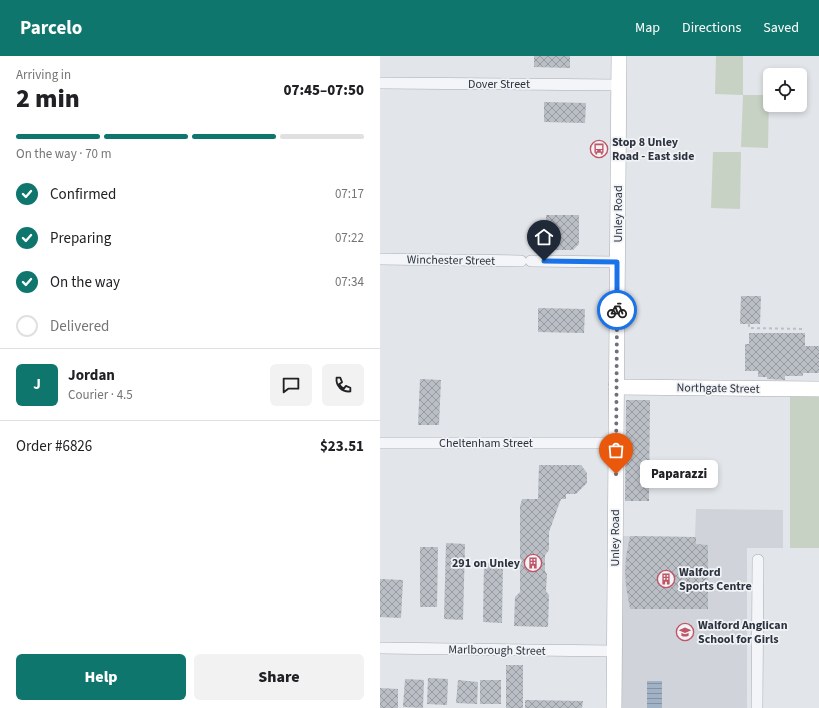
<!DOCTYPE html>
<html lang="en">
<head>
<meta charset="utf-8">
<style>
	:root { --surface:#fff; --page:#f2f2f2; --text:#202124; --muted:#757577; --line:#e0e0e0; --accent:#0f766e }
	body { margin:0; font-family:"Source Sans 3",sans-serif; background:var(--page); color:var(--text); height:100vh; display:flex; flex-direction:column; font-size:15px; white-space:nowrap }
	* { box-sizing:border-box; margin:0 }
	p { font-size:13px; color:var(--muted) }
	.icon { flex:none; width:22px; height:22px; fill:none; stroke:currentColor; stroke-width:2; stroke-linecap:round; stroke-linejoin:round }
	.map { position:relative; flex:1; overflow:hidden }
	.side { display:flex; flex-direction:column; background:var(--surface); width:380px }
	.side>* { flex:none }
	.tools { position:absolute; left:383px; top:12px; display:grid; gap:8px }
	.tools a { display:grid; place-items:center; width:44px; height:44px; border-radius:6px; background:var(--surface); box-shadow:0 2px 6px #0003; font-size:20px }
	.pin { position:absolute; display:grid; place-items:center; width:34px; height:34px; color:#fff; margin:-41px -17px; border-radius:50% 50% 50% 0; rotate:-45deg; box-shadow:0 0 4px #0007 }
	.pin .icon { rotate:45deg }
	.courier { position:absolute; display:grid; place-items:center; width:40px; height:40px; margin:-20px; border:3px solid #1a73e8; border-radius:50%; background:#fff; color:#222; box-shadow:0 1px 5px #0007 }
	.bubble { position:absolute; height:28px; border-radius:6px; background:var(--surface); box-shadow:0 2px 6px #0003; font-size:13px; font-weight:800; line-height:28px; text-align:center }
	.summary em { font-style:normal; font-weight:800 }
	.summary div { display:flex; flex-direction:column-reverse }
	.summary { display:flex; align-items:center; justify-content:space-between; height:68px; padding:0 16px }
	h1 { font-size:26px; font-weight:800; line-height:30px }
	.bar { display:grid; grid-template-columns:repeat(4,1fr); gap:6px 4px; align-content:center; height:48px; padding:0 16px }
	.bar i { height:5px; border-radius:3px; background:var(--line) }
	.bar .on { background:var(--accent) }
	.bar p { grid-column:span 4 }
	.line { display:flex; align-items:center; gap:10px; padding:0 16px; border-top:1px solid var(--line) }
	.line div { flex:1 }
	.round { display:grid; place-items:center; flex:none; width:42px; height:42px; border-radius:6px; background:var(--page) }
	ol { padding:0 16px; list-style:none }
	li { display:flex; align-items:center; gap:12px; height:44px }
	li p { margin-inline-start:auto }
	li .icon { padding:4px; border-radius:50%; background:var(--accent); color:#fff; stroke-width:4 }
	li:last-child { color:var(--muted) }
	li i { width:22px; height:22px; border:2px solid var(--line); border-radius:50% }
	.button { display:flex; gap:8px; margin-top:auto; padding:8px 16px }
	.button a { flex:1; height:46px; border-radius:6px; background:var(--accent); color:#fff; font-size:16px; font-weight:800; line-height:46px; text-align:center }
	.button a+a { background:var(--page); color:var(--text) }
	header { display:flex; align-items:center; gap:24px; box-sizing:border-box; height:56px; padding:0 20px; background:var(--accent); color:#fff }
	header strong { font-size:19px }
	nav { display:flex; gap:22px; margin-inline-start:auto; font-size:14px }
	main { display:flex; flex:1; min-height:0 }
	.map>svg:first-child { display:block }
	.built { fill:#d0d4da }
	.park { fill:#c7d2c4 }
	.water { fill:url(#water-rules) }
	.building { fill:url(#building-cross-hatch) }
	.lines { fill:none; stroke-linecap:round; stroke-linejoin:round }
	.street-casing { stroke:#a8acb3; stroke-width:12 }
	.secondary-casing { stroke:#a8acb3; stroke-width:16 }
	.path { stroke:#bcbfc4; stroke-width:2; stroke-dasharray:3 3; stroke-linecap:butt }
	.street { stroke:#f4f5f8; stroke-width:11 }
	.secondary { stroke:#fff; stroke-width:15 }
	.done { stroke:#6c717a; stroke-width:4; stroke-dasharray:0 7.2 }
	.route { stroke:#1a73e8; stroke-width:5 }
	.labels { text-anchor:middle; stroke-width:3.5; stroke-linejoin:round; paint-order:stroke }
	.street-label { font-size:12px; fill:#2c333f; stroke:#f1f3f6 }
	.poi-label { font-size:12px; font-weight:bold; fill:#2c333f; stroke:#f1f3f6; text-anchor:start }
</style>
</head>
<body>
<header>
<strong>Parcelo</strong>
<nav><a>Map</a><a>Directions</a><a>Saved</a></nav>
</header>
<main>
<section class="side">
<div class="summary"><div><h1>2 min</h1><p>Arriving in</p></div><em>07:45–07:50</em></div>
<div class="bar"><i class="on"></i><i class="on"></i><i class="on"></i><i></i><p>On the way · 70 m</p></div>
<ol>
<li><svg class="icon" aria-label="check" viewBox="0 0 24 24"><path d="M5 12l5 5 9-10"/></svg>Confirmed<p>07:17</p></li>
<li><svg class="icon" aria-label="check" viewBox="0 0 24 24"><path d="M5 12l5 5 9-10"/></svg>Preparing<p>07:22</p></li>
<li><svg class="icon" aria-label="check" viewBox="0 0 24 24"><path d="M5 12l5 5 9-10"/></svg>On the way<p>07:34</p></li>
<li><i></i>Delivered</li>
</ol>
<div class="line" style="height:72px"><b class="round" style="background:var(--accent);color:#fff">J</b><div><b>Jordan</b><p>Courier · 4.5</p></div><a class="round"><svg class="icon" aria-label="chat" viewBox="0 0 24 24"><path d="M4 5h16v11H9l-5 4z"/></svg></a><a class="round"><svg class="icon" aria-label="phone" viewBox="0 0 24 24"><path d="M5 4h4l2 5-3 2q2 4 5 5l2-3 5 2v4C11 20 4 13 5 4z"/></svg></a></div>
<div class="line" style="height:52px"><div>Order #6826</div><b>$23.51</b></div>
<div class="button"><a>Help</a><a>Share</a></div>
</section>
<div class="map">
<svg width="439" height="652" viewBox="0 0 439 652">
	<defs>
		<pattern id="water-rules" width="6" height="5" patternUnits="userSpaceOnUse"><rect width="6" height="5" fill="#a1b2c5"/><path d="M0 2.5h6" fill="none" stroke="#8391a1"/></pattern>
		<pattern id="building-cross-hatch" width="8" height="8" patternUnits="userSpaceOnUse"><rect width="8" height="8" fill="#babec5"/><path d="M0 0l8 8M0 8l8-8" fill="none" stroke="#979ba1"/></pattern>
	</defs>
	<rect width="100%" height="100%" fill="#e2e5e9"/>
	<path class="built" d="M316,453L403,454V492H367V652H242V480L315,481Z"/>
	<g class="park">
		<path d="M336,0H363V39H389L388,92L361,91L363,39L335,38Z"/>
		<path d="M333,96H361L360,153L331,152Z"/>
		<rect x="410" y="340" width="29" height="152"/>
	</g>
	<rect class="water" x="267" y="625" width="15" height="27"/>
	<g class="building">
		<path d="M154,0H190V12L154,11Z"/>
		<path d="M164,46L206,47L205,67L164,66Z"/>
		<path d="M166,159H199V188L193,194H166Z"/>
		<path d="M361,240H381L380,268H360Z"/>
		<path d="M158,252L205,253L204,277L158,276Z"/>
		<path d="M369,277H425V290H439V317H423V320H405V324L387,323V321H378V315H365V288H369Z"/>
		<path d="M40,323L61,324L59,369H38Z"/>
		<path d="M246,344H270L269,445H245Z"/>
		<path d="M159,409H201L207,417V427L196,438H186V443H181L169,476V494L165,499V515L167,518L166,535L169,539L168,571L134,570L135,541L140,536V450L142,443H158Z"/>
		<path d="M250,480L316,481V488L328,489V553H250L246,530L245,516L246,501Z"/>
		<path d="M66,487L85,488L83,564L64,563Z"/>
		<path d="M40,491H58L57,551H40Z"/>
		<path d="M104,507H123L122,567L103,566Z"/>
		<path d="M0,523L23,524L21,562L0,561Z"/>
		<rect x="126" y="609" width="17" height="43"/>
		<path d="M48,622L68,623L67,649L47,648Z"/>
		<path d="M25,623L44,624L43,652L23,651Z"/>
		<path d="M78,624L98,626L97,648L76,647Z"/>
		<rect x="100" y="624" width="21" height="24"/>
		<path d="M0,632L18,633V652H0Z"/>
		<path d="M145,644L203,645L202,652H145Z"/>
	</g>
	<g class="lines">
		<defs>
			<g id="street">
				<path d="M0,27L238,29"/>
				<path d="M0,203L141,205"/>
				<path d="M151,205L237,206"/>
				<path d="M0,387H236"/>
				<path d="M0,592L235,595"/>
				<path d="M377,652L378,504"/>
			</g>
			<g id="secondary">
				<path d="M236,331L439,333"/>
				<path d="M234,652L239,0"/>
			</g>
		</defs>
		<use href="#street" class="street-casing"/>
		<use href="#secondary" class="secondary-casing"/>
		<path class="path" d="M369,268V272L425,273"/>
		<use href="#street" class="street"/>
		<use href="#secondary" class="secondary"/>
	</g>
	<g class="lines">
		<path class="done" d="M236,418L237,254"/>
		<path class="route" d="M164,205L237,206V254"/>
	</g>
	<defs>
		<symbol id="bus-ring" viewBox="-11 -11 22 22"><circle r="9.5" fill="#f1f3f6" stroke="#c05565" stroke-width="1.5"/><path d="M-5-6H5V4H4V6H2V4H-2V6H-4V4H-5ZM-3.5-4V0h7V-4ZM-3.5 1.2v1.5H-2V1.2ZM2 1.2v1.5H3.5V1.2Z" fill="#c05565"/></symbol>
		<symbol id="building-ring" viewBox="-11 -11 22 22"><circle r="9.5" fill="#f1f3f6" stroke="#c05565" stroke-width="1.5"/><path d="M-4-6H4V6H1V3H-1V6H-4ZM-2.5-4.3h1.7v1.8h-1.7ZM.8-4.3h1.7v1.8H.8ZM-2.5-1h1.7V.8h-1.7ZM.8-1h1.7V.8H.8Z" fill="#c05565"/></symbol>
		<symbol id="school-ring" viewBox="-11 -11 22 22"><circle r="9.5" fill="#f1f3f6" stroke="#c05565" stroke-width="1.5"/><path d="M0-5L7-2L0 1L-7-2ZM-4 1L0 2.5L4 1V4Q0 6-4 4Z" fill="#c05565"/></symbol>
	</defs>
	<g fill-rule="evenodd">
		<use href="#bus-ring" x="209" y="83" width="20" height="20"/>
		<use href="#building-ring" x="143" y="497" width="20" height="20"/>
		<use href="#building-ring" x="276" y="513" width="20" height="20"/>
		<use href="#school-ring" x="295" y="566" width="20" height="20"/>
	</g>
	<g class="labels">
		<g class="street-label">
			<text x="119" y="32">Dover Street</text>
			<text transform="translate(238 158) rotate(-90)" y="4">Unley Road</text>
			<text transform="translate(71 204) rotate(1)" y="4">Winchester Street</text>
			<text transform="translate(338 332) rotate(1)" y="4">Northgate Street</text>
			<text x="106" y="391">Cheltenham Street</text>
			<text transform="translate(235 482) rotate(-90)" y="4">Unley Road</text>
			<text transform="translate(117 594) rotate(1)" y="4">Marlborough Street</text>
		</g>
		<g class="poi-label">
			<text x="232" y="90">Stop 8 Unley<tspan x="232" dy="14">Road - East side</tspan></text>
			<text x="140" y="511" text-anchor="end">291 on Unley</text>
			<text x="299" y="520">Walford<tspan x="299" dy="14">Sports Centre</tspan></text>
			<text x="318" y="573">Walford Anglican<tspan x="318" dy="14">School for Girls</tspan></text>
		</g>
	</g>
</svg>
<div class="tools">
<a><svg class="icon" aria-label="locate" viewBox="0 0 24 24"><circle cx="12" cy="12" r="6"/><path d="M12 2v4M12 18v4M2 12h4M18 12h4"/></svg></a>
</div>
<div class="pin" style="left:236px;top:418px;background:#ea580c"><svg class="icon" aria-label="bag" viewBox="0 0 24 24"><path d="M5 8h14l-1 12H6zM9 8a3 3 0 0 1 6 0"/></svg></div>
<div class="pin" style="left:164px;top:205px;background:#1f2937"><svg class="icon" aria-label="home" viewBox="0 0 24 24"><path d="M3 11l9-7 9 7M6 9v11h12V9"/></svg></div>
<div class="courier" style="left:237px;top:254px"><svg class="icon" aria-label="bike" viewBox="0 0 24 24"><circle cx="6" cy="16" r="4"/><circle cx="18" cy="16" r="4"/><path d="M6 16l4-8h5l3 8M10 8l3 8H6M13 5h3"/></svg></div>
<div class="bubble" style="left:260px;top:404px;width:78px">Paparazzi</div>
</div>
</main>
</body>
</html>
